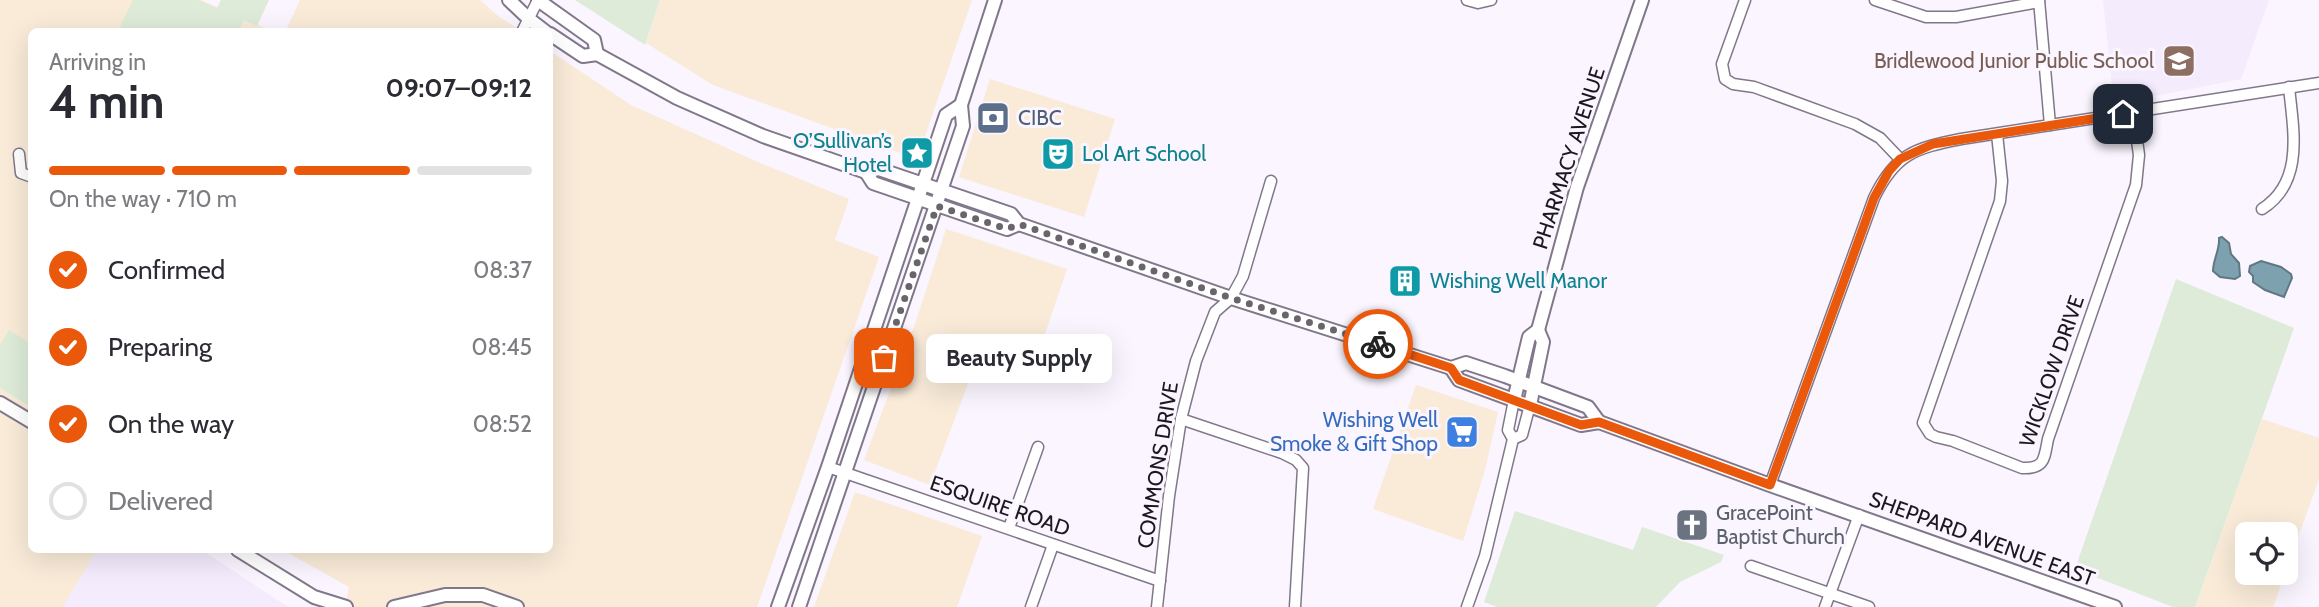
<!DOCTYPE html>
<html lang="en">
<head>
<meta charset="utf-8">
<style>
	:root { --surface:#fff; --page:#f2f2f3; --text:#2b2b33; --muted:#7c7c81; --line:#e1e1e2; --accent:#ea580c }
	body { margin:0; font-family:Cabin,sans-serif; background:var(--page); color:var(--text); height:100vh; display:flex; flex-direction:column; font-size:26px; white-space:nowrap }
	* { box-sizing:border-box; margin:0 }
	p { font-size:23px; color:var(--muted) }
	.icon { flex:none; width:38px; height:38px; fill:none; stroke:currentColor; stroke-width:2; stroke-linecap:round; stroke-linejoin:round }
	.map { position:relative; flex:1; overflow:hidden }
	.side { position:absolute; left:28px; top:28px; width:525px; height:525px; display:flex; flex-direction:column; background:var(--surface); border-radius:10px; box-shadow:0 7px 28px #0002 }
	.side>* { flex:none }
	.tools { position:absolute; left:2235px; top:522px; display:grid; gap:14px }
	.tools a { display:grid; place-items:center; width:63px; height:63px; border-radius:10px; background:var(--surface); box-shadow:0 7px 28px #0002; font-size:35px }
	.pin { position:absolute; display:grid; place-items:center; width:60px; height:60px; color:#fff; margin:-30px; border-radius:14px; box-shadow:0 4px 10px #0006 }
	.courier { position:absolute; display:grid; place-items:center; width:70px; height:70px; margin:-35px; border:5px solid #ea580c; border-radius:50%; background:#fff; color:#222; box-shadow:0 2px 9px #0007 }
	.bubble { position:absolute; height:49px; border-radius:10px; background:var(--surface); box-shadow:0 7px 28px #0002; font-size:23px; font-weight:800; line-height:49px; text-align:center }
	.head em { font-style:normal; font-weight:800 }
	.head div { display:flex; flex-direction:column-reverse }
	.head { display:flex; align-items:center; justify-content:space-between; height:119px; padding:0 21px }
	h1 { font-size:46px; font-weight:800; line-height:52px }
	.bar { display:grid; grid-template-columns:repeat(4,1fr); gap:10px 7px; align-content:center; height:84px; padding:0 21px }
	.bar i { height:9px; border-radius:5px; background:var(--line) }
	.bar .active { background:var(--accent) }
	.bar p { grid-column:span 4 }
	ol { padding:0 21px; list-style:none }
	li { display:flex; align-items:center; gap:21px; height:77px }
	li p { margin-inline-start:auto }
	li .icon { padding:7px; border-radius:50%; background:var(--accent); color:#fff; stroke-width:4 }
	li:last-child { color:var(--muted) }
	li i { width:38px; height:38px; border:4px solid var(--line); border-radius:50% }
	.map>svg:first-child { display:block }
	.commercial { fill:#f9ebd8; fill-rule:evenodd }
	.built { fill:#f4ebfc }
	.green { fill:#ddebd8 }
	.water { fill:#7da1ae; stroke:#607883; stroke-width:2 }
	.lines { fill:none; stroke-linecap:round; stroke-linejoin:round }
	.minor-casing { stroke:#81778a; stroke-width:13 }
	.tertiary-casing { stroke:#81778a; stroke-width:16 }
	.secondary-casing { stroke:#81778a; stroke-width:16 }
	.minor { stroke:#fff; stroke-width:10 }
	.tertiary { stroke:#fff; stroke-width:12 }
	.secondary { stroke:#fff; stroke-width:12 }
	.done { stroke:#6a656d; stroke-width:7; stroke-dasharray:0 12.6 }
	.route { stroke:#ea580c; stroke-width:9 }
	.labels { text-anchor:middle; stroke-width:6; stroke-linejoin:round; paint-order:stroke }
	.education-label { font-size:21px; fill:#785e54; stroke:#faf5fe; text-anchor:end }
	.service-label { font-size:21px; fill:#4e5e75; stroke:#faf5fe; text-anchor:start }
	.culture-label { font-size:21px; fill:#0d838f; stroke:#faf5fe; text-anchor:start }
	.street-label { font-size:21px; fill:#1c181f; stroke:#faf5fe }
	.shop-label { font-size:21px; fill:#366cbe; stroke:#faf5fe; text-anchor:end }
	.worship-label { font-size:21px; fill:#5b616d; stroke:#faf5fe; text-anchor:start }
</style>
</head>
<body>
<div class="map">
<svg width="2319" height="607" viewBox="0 0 2319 607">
	<rect width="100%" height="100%" fill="#faf5fe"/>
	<g class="commercial">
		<path d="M0,0H201L272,31L32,32V550H97L63,607H0Z"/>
		<path d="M300,0H480L498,16L521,31L285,32Z"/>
		<path d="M660,0H972L917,159L713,85L646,43Z"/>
		<path d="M550,51L631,105L760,163L849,199L835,240L879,257L757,607H345L349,587L283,550H550Z"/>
		<path d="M990,79L1115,119L1084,217L959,177Z"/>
		<path d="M946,229L1067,269L1035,363L982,346L930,485L864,460L916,321Z"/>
		<path d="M1416,385L1498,412L1485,470L1463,541L1373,509Z"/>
		<path d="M2262,419L2319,438V479L2273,607H2195ZM2247,534H2286V572H2247Z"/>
		<path d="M855,492L982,536L957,607H814Z"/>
	</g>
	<g class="built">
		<path d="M2103,0H2269L2241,79L2114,104Z"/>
		<path d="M97,550H202L288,607H63Z"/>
	</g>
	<g class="green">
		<path d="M133,0H198L217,8L221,0H269L257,26L244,20L239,31H118Z"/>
		<path d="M575,0H660L645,45Z"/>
		<path d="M2176,279L2294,328L2195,607H2173L2075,569Z"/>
		<path d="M9,330L31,344V407L0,388V345Z"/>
		<path d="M1515,511L1633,550L1642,527L1724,555L1721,562L1680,582L1656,607H1497L1484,602Z"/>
	</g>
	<g class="water">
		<path d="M2222,237L2229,243L2231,254L2239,263L2240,276L2235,279L2220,277L2213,271C2213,259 2220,250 2219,238Z"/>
		<path d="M2261,261L2281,267L2291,274L2292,278L2284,297L2265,290L2253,282V276L2249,272L2250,266Z"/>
	</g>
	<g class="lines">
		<defs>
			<g id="minor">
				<path d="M1467,0L1478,3L1491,0"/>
				<path d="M1745,0L1722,64L1725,79L1733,84L1754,87L1855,124L1880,138L1900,159"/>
				<path d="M1875,0L1926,17H1956L2039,2"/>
				<path d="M2039,0L2050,125"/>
				<path d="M522,32L538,0"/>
				<path d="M1997,134L2002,181L2000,201L1923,423L1930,434L1936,437L1953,441L2022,468C2045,469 2044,459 2048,439L2136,185L2139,155L2133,112"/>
				<path d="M19,154L21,173L32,177"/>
				<path d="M2262,209C2305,182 2293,129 2289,87"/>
				<path d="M1181,419L1282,453L1296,460L1303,468L1295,607"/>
				<path d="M1513,439L1522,435L1530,405"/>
				<path d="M828,467L1160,581"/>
				<path d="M1770,485L1874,198C1895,154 1915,148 1961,139L2319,83"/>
				<path d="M1009,528L1038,447"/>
				<path d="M1751,566L1869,607"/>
				<path d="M1031,607L1053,545"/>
				<path d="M1157,607L1169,496L1181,419L1196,361L1215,312L1231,298L1243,276L1271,181"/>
				<path d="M1467,607L1485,556L1513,439L1508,430L1514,400"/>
				<path d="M1825,607L1859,515"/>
			</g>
			<g id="tertiary">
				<path d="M1514,400L1529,337L1538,330L1577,187L1642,0"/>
				<path d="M0,403L32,422"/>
				<path d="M1530,405L1543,342L1538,330"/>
				<path d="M238,550L314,597L346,607"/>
				<path d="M394,607L445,595H483L517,607"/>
			</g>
			<g id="secondary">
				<path d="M509,0L529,19L546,32"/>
				<path d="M538,0L594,40L597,54"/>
				<path d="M550,34L583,56L597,54L677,98L763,136L866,172L879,169L1011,214L1019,224L1231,298L1451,368L1466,363L1505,376L1588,407L1599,422"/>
				<path d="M866,172L873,183L1007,229L1019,224"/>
				<path d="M1451,368L1459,380L1581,425L1599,422L1770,485L2115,607"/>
				<path d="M778,607L828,467L946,115L961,105"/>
				<path d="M799,607L963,126L961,105L995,0"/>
			</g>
		</defs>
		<use href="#minor" class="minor-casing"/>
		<use href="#tertiary" class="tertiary-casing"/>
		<use href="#secondary" class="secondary-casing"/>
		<use href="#minor" class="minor"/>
		<use href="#tertiary" class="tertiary"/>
		<use href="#secondary" class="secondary"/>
	</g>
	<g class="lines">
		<path class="done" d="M884,358L937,206L1007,229L1019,224L1231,298L1378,344"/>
		<path class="route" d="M1378,344L1451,368L1459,380L1581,425L1599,422L1770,485L1874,198L1889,171L1900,159L1933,144L2123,114"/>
	</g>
	<defs>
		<symbol id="school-square" viewBox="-11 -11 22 22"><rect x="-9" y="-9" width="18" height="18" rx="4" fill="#8d6e63" stroke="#faf5fe"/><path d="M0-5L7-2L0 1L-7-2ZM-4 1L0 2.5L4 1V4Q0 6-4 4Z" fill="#fff"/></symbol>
		<symbol id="bank-square" viewBox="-11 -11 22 22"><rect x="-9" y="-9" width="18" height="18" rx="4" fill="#5c6f8a" stroke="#faf5fe"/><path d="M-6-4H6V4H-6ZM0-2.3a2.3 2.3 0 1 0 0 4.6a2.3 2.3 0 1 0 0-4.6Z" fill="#fff"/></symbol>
		<symbol id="sight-square" viewBox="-11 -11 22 22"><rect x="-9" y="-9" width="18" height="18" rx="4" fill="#0f9aa8" stroke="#faf5fe"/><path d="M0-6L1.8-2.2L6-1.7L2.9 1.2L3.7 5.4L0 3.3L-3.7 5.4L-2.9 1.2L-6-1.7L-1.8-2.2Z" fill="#fff"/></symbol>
		<symbol id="theatre-square" viewBox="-11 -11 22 22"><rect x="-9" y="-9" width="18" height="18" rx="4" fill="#0f9aa8" stroke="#faf5fe"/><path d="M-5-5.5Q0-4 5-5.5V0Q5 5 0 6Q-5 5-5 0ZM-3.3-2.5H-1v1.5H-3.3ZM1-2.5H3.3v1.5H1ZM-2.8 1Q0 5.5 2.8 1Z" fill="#fff"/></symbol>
		<symbol id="building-square" viewBox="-11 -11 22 22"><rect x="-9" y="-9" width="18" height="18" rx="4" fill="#0f9aa8" stroke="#faf5fe"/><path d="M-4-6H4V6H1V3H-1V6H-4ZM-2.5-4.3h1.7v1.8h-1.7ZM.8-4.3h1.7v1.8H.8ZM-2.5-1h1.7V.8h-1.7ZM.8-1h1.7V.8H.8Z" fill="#fff"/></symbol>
		<symbol id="supermarket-square" viewBox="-11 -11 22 22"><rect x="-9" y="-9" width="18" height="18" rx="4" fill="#3f7fe0" stroke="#faf5fe"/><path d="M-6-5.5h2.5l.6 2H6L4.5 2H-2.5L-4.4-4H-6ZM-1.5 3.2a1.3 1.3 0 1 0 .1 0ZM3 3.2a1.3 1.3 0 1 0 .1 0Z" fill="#fff"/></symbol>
		<symbol id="church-square" viewBox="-11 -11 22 22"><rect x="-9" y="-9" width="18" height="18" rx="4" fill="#6b7280" stroke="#faf5fe"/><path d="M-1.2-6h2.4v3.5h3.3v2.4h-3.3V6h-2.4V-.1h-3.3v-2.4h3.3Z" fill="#fff"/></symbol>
	</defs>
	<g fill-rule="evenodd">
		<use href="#school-square" x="2160" y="42" width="38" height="38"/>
		<use href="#bank-square" x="974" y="99" width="38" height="38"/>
		<use href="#sight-square" x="898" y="134" width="38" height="38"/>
		<use href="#theatre-square" x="1039" y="135" width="38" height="38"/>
		<use href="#building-square" x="1386" y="262" width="38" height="38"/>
		<use href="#supermarket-square" x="1443" y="413" width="38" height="38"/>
		<use href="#church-square" x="1673" y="506" width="38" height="38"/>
	</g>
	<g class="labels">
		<g class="education-label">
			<text x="2154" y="68">Bridlewood Junior Public School</text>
		</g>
		<g class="service-label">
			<text x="1018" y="125">CIBC</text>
		</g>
		<g class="culture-label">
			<text x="892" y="148" text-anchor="end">O’Sullivan’s<tspan x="892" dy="24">Hotel</tspan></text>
			<text x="1082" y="161">Lol Art School</text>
			<text x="1430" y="288">Wishing Well Manor</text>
		</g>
		<g class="street-label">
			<text transform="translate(1569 158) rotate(-72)" y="7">PHARMACY AVENUE</text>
			<text transform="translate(2052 371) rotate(-71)" y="7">WICKLOW DRIVE</text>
			<text transform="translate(1158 465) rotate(-81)" y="7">COMMONS DRIVE</text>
			<text transform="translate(1000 506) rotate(19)" y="7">ESQUIRE ROAD</text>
			<text transform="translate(1982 539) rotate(20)" y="7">SHEPPARD AVENUE EAST</text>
		</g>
		<g class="shop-label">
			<text x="1438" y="427">Wishing Well<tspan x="1438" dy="24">Smoke &amp; Gift Shop</tspan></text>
		</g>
		<g class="worship-label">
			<text x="1716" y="520">GracePoint<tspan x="1716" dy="24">Baptist Church</tspan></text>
		</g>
	</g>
</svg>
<div class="tools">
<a><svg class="icon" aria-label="locate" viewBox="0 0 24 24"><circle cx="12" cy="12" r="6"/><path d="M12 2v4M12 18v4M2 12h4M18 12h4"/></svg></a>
</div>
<div class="pin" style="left:884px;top:358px;background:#ea580c"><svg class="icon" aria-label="bag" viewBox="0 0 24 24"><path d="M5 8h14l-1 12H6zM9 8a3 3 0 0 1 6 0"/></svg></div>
<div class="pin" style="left:2123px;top:114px;background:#1f2937"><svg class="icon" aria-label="home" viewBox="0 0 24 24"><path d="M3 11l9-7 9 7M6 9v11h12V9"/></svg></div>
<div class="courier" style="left:1378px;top:344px"><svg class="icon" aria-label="bike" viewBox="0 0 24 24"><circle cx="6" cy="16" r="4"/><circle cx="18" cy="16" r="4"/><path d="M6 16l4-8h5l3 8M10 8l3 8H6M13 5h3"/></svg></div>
<div class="bubble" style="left:926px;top:334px;width:186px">Beauty Supply</div>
<section class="side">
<div class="head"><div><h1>4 min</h1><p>Arriving in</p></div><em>09:07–09:12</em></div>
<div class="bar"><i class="active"></i><i class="active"></i><i class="active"></i><i></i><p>On the way · 710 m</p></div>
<ol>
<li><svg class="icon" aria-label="check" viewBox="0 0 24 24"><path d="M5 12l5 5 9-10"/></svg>Confirmed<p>08:37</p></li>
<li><svg class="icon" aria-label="check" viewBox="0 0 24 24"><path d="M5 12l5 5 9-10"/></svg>Preparing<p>08:45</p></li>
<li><svg class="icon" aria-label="check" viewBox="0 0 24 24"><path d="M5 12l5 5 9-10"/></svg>On the way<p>08:52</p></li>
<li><i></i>Delivered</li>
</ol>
</section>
</div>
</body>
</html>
